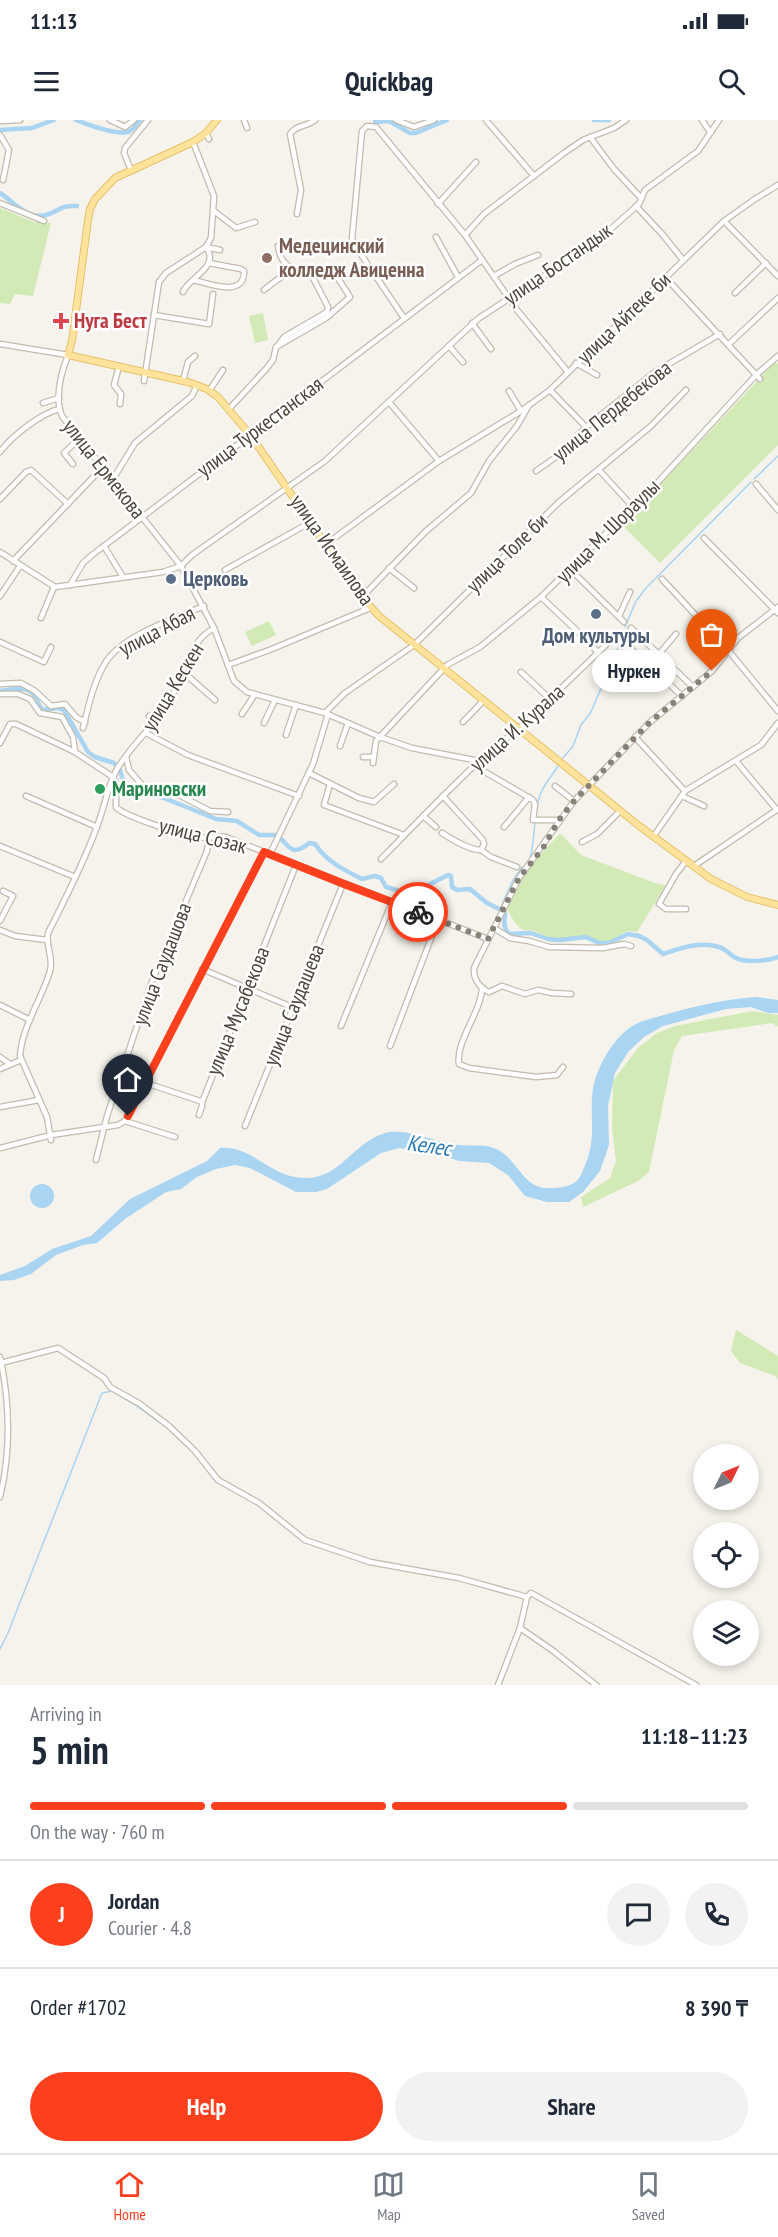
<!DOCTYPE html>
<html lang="en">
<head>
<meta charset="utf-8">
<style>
	:root { --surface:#fff; --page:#f2f2f3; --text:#1f2937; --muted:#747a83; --line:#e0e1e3; --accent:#fc3f1d }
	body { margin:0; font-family:"PT Sans Narrow",sans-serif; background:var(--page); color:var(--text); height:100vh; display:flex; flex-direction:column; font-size:22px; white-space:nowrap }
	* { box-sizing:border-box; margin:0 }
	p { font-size:20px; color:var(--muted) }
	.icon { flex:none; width:33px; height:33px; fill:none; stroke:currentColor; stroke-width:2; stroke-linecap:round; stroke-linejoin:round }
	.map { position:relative; height:1565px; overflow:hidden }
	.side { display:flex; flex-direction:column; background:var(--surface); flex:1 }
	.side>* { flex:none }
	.needle { width:39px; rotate:47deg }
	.tools { position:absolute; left:693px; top:1324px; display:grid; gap:12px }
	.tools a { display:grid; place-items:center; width:66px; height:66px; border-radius:50%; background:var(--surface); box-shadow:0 3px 9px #0003; font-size:30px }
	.pin { position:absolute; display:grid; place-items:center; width:51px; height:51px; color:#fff; margin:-62px -26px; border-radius:50% 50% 50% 0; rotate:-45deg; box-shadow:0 0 6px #0007 }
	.pin .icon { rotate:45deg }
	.courier { position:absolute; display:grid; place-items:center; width:60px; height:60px; margin:-30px; border:4px solid #fc3f1d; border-radius:50%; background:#fff; color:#222; box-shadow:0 2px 8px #0007 }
	.bubble { position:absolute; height:42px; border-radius:21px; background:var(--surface); box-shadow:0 3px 9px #0003; font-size:20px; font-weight:700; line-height:42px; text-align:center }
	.headline em { font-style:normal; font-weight:700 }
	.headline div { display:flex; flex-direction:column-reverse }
	.headline { display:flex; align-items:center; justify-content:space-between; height:102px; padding:0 30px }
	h1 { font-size:39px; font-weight:700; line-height:45px }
	.bar { display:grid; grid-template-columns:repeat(4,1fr); gap:9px 6px; align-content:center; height:72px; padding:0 30px }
	.bar i { height:8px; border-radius:4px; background:var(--line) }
	.bar .current { background:var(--accent) }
	.bar p { grid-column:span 4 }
	.line { display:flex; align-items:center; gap:15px; padding:0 30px; border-top:2px solid var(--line) }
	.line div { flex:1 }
	.round { display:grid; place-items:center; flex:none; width:63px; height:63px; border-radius:32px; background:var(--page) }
	.cta { display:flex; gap:12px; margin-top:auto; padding:12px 30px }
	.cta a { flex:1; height:69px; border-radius:36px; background:var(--accent); color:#fff; font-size:24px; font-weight:700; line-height:69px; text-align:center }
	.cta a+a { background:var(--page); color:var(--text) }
	.status { display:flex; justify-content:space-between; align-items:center; height:42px; padding:0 30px; background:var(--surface); direction:ltr }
	.status svg { height:16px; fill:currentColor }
	header { display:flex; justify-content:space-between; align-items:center; height:78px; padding:0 30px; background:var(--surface); font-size:27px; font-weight:700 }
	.menu { display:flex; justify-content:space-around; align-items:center; height:84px; border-top:2px solid var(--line); background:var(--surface); font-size:16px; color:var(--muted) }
	.menu a { display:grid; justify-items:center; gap:3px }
	.menu .current { color:var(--accent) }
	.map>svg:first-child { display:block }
	.green { fill:#d2eab5 }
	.water { fill:#a9d4f2 }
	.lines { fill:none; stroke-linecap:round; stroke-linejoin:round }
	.stream { stroke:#a9d4f2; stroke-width:1.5 }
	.canal { stroke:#a9d4f2; stroke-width:4.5 }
	.minor-casing { stroke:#c2bbae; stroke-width:7 }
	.major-casing { stroke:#e6c16a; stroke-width:8 }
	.minor { stroke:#fff; stroke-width:4.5 }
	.major { stroke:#ffe39c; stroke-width:6 }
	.done { stroke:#878178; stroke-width:6; stroke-dasharray:0 10.8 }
	.route { stroke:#fc3f1d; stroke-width:8 }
	.education-dot { fill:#8d6e63; stroke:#fff; stroke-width:2 }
	.health-dot { fill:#e0444e; stroke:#fff; stroke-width:2 }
	.service-dot { fill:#5c6f8a; stroke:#fff; stroke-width:2 }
	.leisure-dot { fill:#2e9e5b; stroke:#fff; stroke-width:2 }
	.labels { text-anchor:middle; stroke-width:5; stroke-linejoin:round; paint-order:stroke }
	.education-label { font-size:21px; font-weight:bold; fill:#785e54; stroke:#fff; text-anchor:start }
	.street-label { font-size:21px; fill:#4b4439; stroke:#fff }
	.health-label { font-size:21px; font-weight:bold; fill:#be3a42; stroke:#fff; text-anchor:start }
	.service-label { font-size:21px; font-weight:bold; fill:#4e5e75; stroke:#fff; text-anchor:start }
	.leisure-label { font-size:21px; font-weight:bold; fill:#27864d; stroke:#fff; text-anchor:start }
	.water-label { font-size:22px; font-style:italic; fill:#2e7ab2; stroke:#fff }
</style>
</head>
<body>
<div class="status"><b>11:13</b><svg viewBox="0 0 49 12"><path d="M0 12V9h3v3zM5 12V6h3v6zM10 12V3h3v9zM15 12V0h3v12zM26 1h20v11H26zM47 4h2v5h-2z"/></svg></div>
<header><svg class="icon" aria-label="menu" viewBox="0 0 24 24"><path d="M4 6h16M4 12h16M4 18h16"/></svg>Quickbag<svg class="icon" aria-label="search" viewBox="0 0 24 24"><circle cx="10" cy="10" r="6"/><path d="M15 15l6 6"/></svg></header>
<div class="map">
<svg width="778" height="1565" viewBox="0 0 778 1565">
	<rect width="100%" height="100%" fill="#f6f3ec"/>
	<g class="green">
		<path d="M0,88L34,102L51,103L33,176L15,174L10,184L0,183Z"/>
		<path d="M263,193L268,220L255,223L249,196Z"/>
		<path d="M775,242L778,244V325L660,443L622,405Z"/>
		<path d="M269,501L276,515L252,526L245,512Z"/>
		<path d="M560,713L581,735L655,763L666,765L637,812L627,811L609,822H598L585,816L553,819L532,810C519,814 513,799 507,789L527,750Z"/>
		<path d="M752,891L778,895V907L772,903L682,916L674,930L649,1052L638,1061L583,1087L581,1077L610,1058L616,1041L612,1008L613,961L638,928L657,913L675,906Z"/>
		<path d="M736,1210L778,1236V1260L776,1256L740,1243L731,1231Z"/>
	</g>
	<g class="water">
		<path d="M757,877L778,880V893H768L751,887L726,889L663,906L644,917L628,932L615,953L608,986L609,1025L600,1051L583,1072L569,1082H547L525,1076L508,1055L489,1043L459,1041L444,1036L400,1028L381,1033L327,1069L316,1072H296L250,1048L235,1045L216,1049L197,1057L181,1069L166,1072L125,1099L97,1123L83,1125L56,1135L31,1154L14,1160L0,1161V1155L25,1146L52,1129L91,1116L130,1079L207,1041L220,1028C249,1025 268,1053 295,1057C339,1065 349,1024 385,1013C405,1007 438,1023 460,1025C469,1026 478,1025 487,1026C520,1033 518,1070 552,1068C559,1068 568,1067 574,1063C581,1059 584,1047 587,1040C597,1015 588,989 594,964C599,943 615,916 634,905C643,900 654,898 664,895C695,886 724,879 757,877Z"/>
		<circle cx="42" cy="1076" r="12"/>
	</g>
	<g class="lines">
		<g class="stream">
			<path d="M754,359L778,336"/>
			<path d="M625,507L636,481L646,468L751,362"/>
			<path d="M563,638L573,626L581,605L591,592L621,521"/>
			<path d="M530,738C536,717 533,693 540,675C544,664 552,656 558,646"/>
			<path d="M500,789L512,762L522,747"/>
			<path d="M210,1353L217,1362"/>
			<path d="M0,1529L8,1513L102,1273L112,1271L134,1284L170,1310"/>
		</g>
		<g class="canal">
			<path d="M76,0C86,4 120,17 130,11C134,9 137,4 140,0"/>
			<path d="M594,0H609"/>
			<path d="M375,2L389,1L410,13H416L447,0"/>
			<path d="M0,10L32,8L54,0"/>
			<path d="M0,73C14,82 27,100 46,95C59,91 61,85 77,86"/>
			<path d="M0,571C11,569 28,565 35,576C38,581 38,585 42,590L58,588L64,590L88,632L95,637L114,643L120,650L122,658L132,669L164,678L216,699L237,701L259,715H276C290,724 290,739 309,723L315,724C326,741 344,750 362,759L375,756L381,758L386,767L408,773L416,771L448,755L451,756L452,767L457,770L470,769L487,783L505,792C505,801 502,806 509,814L531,813L548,819L560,820L586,817L599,823H609L628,814L639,816L647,820L663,834C681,828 700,821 719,827C726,829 730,835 736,838C746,843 767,841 778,837"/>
		</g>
		<defs>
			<g id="minor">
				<path d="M110,0L125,7L134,0"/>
				<path d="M244,0L247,8"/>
				<path d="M396,0L414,7L434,0"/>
				<path d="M486,0L534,56"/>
				<path d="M702,0L710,12"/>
				<path d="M0,1L20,0"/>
				<path d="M206,13L209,19"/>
				<path d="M0,15L9,30L3,60"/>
				<path d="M590,17L614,49L641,78"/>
				<path d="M131,50L124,33L125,28L148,0"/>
				<path d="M0,83L44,101"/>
				<path d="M438,84L476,42"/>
				<path d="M636,86L663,115L683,140"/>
				<path d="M214,91L236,108L255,102"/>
				<path d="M297,94L301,70L290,14C297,4 307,7 315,0"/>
				<path d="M724,101L778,156"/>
				<path d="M465,115L484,94L564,33L583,20L614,8L626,0"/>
				<path d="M436,117L458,157"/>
				<path d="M278,126C280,138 283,144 295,150"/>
				<path d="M206,127L220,130"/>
				<path d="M494,156L515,144L538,135"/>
				<path d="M665,157L760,259"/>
				<path d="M194,160C209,164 245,178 244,151L241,149L209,143"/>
				<path d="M264,170C275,161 294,145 309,150L328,187L327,192L284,217L278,225"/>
				<path d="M183,172C188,158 221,147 206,127"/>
				<path d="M735,173L766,143"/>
				<path d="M154,195L209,204L213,174"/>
				<path d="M404,198L358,130L352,119L362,11L367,6L376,7L465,115L517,190L568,252"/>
				<path d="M472,203L491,229"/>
				<path d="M0,224L68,235C61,253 54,277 62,296L181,446L214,508L234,561L247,572L325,593L380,617L412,628L479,641"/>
				<path d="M729,224L778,178"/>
				<path d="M449,226L463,242"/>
				<path d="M576,243L597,255"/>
				<path d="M119,246L114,265L121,274L120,284"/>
				<path d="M144,261L159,162L166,153L206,127L211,118L214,76L193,22"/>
				<path d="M183,261L188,242L195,236"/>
				<path d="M550,270L586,307"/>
				<path d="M209,271L223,250"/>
				<path d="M509,271L521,291"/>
				<path d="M389,282L439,341"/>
				<path d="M43,283L59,278"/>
				<path d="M229,289L266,249L273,240L276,227L326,198L350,177L334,152"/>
				<path d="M0,332C12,316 40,294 59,289"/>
				<path d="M73,344L64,333L79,319"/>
				<path d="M599,350L633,387"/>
				<path d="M536,351L556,337L586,307L655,252L720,214"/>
				<path d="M113,359L135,323L192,276L197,265"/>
				<path d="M756,364L778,390"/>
				<path d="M0,379L26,352L31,350L68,384"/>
				<path d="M704,418L778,493"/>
				<path d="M325,425L439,341L521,291L550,270L724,101L755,79L778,65"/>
				<path d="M104,426L123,457"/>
				<path d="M0,432L55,467L163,452L181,446L192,435L325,341L479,198L596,122L639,84L645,70L698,31L719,0"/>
				<path d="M13,441L103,347"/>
				<path d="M389,448L414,468"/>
				<path d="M570,449L624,502"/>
				<path d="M225,450L311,402"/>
				<path d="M662,459L728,530L778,591"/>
				<path d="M70,465L83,443L92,435L482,140"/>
				<path d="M0,476L20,446"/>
				<path d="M362,477L425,412L471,373L489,341L517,306L529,285"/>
				<path d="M541,477L590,523L598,533"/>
				<path d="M619,496L630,472"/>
				<path d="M41,498L54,467"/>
				<path d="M631,508L693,567"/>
				<path d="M0,522L44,542L51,527"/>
				<path d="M659,534L676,514"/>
				<path d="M228,545L272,529L370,488"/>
				<path d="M182,551L215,580"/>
				<path d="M521,552L550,579"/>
				<path d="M0,564L21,563L35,571L51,586L65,584L76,597L85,602"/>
				<path d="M636,568L613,547L628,526L682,576"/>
				<path d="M0,574H18L30,579L40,593L62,597L73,617L75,632"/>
				<path d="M325,593L345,573L414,525L559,382L651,306L686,270"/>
				<path d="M242,594L255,574"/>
				<path d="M149,596L156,602"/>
				<path d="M463,602L484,580"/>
				<path d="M264,603L275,580"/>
				<path d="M83,608C88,588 93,564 104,545C120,516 174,499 204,486"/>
				<path d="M146,613L188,635L299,676"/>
				<path d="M286,615L296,585"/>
				<path d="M635,617L685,671"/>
				<path d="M0,623L10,604H16L75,632L113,657"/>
				<path d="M340,626L348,603"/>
				<path d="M126,637L129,650L143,666L179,675L210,691L228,692"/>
				<path d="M363,637H373"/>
				<path d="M736,641L777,690"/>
				<path d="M373,643L376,621L447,545L480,527L541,477L659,361L756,255L778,236"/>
				<path d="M475,646L533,680L535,684L533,700H559"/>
				<path d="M309,653L359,678L374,682L394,664"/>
				<path d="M113,657L116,663V687C123,696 183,715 197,717C206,719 216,716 226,717L488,819"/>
				<path d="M330,664L324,685L404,715"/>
				<path d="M555,666L574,681"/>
				<path d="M26,676L97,707"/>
				<path d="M443,676L483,720L484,724L481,730"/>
				<path d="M682,676L704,686"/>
				<path d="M423,696L436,707"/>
				<path d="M504,707L529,677"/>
				<path d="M442,713C453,720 469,730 481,730L491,737L517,747"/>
				<path d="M653,717L685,671L761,625L778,603"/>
				<path d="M582,722L597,714L620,691"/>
				<path d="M0,726L75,757"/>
				<path d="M270,734L313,644L328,594"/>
				<path d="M381,739L443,676L479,641L523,605L610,521"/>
				<path d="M694,746L778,689"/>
				<path d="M686,789H666L659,784L676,754L686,741"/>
				<path d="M0,801L13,776L3,771"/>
				<path d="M494,808L510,818L529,821L549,827L603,828L624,824L631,826"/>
				<path d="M0,810L15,816L47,820"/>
				<path d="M202,849L294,888"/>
				<path d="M482,867C482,891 455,922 459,944L469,948L536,957L557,955L563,947"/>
				<path d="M571,874L552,873L538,870L525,874L502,866L489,872C480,868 473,859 474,848L519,758L574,681L649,603L712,551L738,518L778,487"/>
				<path d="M0,885L30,900"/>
				<path d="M341,906L392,782"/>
				<path d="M390,926L438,800"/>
				<path d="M0,937L10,944"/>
				<path d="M0,949L21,940"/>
				<path d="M146,963L200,981L203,980L296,745"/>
				<path d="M0,987L39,980"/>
				<path d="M199,995L202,986V981"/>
				<path d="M125,1001L175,1017"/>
				<path d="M245,1006L343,764"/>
				<path d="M51,1020L47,997L20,936C22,906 42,879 50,851C54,837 45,826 48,813C65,779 83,745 96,709C104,690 107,667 117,649C132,624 155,605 170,580C184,555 187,523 214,508"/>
				<path d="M0,1028L51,1015L118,1005L125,1001L264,732"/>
				<path d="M96,1040L107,996L151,864L207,731L209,717"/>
				<path d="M0,1237C10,1282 11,1332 0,1377"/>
				<path d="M1,1243L58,1228L104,1258L110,1267L140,1284L169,1306L195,1331L218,1360L259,1383L305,1420L370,1442L459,1458L527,1477"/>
				<path d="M520,1508L552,1530L596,1565"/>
				<path d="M498,1565L520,1508L527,1477L531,1473L696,1565"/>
			</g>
			<path id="major" d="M217,0L206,13L193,22L115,58L95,79L90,89L88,100L72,221L68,235L188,262L207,269L218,277L251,316L362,477L379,496L638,705L711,759L747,777L778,785"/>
		</defs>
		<use href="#minor" class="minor-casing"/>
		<use href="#major" class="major-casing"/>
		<use href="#minor" class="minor"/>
		<use href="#major" class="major"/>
	</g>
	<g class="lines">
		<path class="done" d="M418,792L488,819L519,758L543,728L559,700L574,681L649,603L712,551"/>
		<path class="route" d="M128,996L264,732L344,764L418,792"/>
	</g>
	<circle class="education-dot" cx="267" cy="138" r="6"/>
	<path class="health-dot" d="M58 192h6v6h6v6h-6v6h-6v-6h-6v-6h6z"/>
	<g class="service-dot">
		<circle cx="171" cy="459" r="6"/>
		<circle cx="596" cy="494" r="6"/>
	</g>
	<circle class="leisure-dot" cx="100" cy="669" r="6"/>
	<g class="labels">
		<g class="education-label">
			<text x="279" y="133">Медецинский<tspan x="279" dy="24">колледж Авиценна</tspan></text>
		</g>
		<g class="street-label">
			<text transform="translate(558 144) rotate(-35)" y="7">улица Бостандык</text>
			<text transform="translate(624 198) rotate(-44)" y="7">улица Айтеке би</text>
			<text transform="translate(612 291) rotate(-39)" y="7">улица Пердебекова</text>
			<text transform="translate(260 307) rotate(-37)" y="7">улица Туркестанская</text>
			<text transform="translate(104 349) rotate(52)" y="7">улица Ермекова</text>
			<text transform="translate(608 411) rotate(-45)" y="7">улица М. Шораулы</text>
			<text transform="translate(332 430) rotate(55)" y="7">улица Исмаилова</text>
			<text transform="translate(507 433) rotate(-44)" y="7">улица Толе би</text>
			<text transform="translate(157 511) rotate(-28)" y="7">улица Абая</text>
			<text transform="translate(173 567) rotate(-59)" y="7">улица Кескен</text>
			<text transform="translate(517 608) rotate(-42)" y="7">улица И. Курала</text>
			<text transform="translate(203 716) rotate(14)" y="7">улица Созак</text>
			<text transform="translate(162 844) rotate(-69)" y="7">улица Саудашова</text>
			<text transform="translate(294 885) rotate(-68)" y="7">улица Саудашева</text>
			<text transform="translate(238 891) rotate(-68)" y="7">улица Мусабекова</text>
		</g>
		<g class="health-label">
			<text x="74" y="208">Нуга Бест</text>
		</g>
		<g class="service-label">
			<text x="183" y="466">Церковь</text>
			<text x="596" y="523" text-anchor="middle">Дом культуры</text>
		</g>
		<g class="leisure-label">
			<text x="112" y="676">Мариновски</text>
		</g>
		<g class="water-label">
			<text transform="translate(429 1025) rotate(8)" y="8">Келес</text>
		</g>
	</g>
</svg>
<div class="tools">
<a><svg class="needle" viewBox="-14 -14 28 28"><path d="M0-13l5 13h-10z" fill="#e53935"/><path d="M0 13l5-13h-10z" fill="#747a83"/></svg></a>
<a><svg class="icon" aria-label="locate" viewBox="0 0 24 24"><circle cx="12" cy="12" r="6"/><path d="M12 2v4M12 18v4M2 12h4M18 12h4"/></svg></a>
<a><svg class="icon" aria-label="layers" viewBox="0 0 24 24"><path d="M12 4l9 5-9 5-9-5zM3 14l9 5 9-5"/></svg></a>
</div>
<div class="pin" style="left:712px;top:551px;background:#ea580c"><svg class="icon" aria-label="bag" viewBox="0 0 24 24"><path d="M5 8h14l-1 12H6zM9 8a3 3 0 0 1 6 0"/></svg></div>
<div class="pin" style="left:128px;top:996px;background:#1f2937"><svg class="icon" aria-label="home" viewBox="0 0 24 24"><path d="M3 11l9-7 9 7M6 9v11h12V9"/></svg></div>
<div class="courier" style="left:418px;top:792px"><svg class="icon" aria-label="bike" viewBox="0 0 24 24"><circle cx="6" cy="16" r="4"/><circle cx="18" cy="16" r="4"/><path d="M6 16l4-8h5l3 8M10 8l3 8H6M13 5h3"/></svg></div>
<div class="bubble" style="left:592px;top:530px;width:84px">Нуркен</div>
</div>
<section class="side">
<div class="headline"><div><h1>5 min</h1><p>Arriving in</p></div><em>11:18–11:23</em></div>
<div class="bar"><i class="current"></i><i class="current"></i><i class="current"></i><i></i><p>On the way · 760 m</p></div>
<div class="line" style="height:108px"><b class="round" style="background:var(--accent);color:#fff">J</b><div><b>Jordan</b><p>Courier · 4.8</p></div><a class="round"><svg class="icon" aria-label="chat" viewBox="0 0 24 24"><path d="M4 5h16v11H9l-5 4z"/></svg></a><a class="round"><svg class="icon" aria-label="phone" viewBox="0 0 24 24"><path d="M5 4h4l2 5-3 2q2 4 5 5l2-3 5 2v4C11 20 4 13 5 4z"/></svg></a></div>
<div class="line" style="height:78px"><div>Order #1702</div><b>8 390 ₸</b></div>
<div class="cta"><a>Help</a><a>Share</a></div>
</section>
<nav class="menu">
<a class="current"><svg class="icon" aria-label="home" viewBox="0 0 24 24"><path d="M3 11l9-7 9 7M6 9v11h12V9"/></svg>Home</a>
<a><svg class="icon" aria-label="map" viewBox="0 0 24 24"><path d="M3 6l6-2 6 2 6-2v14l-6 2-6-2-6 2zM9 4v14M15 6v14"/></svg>Map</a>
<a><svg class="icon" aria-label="saved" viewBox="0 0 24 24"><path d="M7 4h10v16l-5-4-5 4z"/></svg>Saved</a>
</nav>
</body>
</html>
